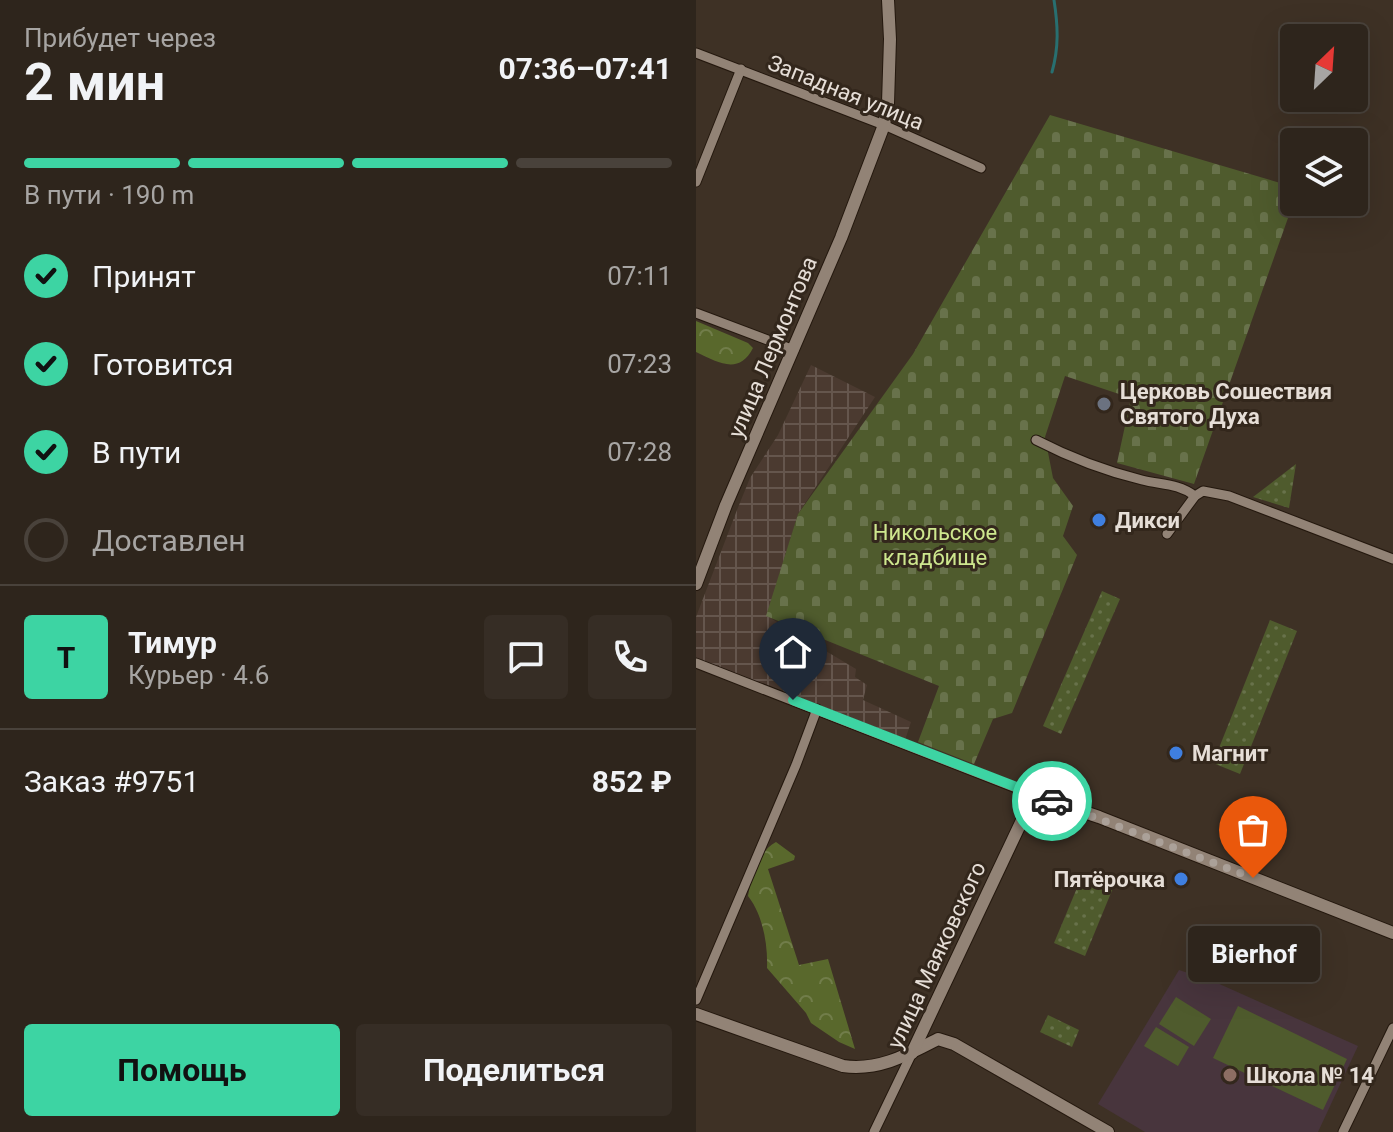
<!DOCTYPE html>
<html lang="ru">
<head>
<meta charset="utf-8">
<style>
	:root { --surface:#2e251c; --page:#362d25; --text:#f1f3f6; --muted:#a7a5a3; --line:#49423b; --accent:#3dd4a3 }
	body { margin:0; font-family:Roboto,sans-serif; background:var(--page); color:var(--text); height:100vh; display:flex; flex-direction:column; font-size:30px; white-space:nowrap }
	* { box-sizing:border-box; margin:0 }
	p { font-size:26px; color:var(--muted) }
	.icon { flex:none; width:44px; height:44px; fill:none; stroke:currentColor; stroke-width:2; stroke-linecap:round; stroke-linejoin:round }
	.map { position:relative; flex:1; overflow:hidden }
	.sheet { display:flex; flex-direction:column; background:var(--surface); width:696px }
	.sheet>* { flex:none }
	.needle { width:52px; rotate:25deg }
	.tools { position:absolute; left:584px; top:24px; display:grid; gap:16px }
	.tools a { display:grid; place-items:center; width:88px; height:88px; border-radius:8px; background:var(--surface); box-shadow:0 8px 32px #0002,0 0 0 2px var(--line); font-size:40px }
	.pin { position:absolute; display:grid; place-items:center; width:68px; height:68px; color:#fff; margin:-82px -34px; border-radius:50% 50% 50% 0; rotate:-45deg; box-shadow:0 0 8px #0007 }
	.pin .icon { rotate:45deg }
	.courier { position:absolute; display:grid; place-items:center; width:80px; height:80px; margin:-40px; border:6px solid #3dd4a3; border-radius:50%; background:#fff; color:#222; box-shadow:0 2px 10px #0007 }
	.bubble { position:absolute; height:56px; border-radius:8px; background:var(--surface); box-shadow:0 8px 32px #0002,0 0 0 2px var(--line); font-size:26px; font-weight:700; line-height:56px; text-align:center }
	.head em { font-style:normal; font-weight:700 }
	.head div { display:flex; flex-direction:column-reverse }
	.head { display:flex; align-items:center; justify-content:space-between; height:136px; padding:0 24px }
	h1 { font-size:52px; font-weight:700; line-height:60px }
	.bar { display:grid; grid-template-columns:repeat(4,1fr); gap:12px 8px; align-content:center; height:96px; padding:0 24px }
	.bar i { height:10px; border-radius:6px; background:var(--line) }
	.bar .current { background:var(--accent) }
	.bar p { grid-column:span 4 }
	.line { display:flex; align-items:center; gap:20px; padding:0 24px; border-top:2px solid var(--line) }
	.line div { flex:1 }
	.round { display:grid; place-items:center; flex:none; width:84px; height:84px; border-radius:8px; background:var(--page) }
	ol { padding:0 24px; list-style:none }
	li { display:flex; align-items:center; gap:24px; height:88px }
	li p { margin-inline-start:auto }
	li .icon { padding:8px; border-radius:50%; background:var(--accent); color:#111; stroke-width:4 }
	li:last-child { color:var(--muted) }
	li i { width:44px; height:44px; border:4px solid var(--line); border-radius:50% }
	.cta { display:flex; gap:16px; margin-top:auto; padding:16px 24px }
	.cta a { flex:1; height:92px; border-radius:8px; background:var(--accent); color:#111; font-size:32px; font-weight:700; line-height:92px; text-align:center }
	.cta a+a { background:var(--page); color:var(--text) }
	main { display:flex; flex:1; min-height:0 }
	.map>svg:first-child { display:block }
	.industrial { fill:url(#industrial-grid) }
	.education { fill:#48353d }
	.forest { fill:url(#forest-crowns) }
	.cemetery { fill:url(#cemetery-stones) }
	.park { fill:url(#park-dots) }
	.pitch { fill:#4f5b2d }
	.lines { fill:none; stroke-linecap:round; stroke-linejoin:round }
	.stream { stroke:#286f70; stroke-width:3 }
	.street-casing { stroke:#24180e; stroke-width:11 }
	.secondary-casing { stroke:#24180e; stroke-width:14 }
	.street { stroke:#928376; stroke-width:9 }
	.secondary { stroke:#928376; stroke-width:12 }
	.done { stroke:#aba199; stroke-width:8; stroke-dasharray:0 14.4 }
	.route { stroke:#3dd4a3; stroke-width:10 }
	.worship-dot { fill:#6b7280; stroke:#33271c; stroke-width:3 }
	.shop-dot { fill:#3f7fe0; stroke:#33271c; stroke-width:3 }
	.education-dot { fill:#8d6e63; stroke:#33271c; stroke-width:3 }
	.labels { text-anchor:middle; stroke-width:6; stroke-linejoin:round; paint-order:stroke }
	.street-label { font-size:22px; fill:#e6ded7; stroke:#33271c }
	.poi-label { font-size:22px; font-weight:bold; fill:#e6ded7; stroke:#33271c; text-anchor:start }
	.park-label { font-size:22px; fill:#cee78e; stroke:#33271c }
</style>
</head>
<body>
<main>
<section class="sheet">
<div class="head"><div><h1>2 мин</h1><p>Прибудет через</p></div><em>07:36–07:41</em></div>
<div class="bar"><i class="current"></i><i class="current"></i><i class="current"></i><i></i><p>В пути · 190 m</p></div>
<ol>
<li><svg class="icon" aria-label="check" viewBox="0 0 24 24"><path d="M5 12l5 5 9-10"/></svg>Принят<p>07:11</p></li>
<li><svg class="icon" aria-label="check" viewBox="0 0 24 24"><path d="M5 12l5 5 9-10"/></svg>Готовится<p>07:23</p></li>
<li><svg class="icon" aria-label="check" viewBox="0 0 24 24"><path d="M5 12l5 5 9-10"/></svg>В пути<p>07:28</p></li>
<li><i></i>Доставлен</li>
</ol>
<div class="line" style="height:144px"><b class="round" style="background:var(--accent);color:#111">Т</b><div><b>Тимур</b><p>Курьер · 4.6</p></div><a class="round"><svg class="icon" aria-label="chat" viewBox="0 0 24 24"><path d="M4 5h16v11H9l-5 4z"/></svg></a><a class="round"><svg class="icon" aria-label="phone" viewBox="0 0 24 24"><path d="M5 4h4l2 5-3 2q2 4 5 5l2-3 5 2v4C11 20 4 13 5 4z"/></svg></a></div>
<div class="line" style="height:104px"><div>Заказ #9751</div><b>852 ₽</b></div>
<div class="cta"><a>Помощь</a><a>Поделиться</a></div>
</section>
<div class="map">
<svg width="697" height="1132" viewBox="0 0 697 1132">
	<defs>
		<pattern id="industrial-grid" width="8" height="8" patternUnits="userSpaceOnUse" patternTransform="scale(2)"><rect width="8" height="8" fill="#4b3a30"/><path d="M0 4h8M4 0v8" fill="none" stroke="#65564d"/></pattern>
		<pattern id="forest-crowns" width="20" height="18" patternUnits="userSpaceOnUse" patternTransform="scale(2)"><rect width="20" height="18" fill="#59682c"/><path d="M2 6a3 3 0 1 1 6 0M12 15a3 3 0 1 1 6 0" fill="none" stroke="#717d4a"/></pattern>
		<pattern id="cemetery-stones" width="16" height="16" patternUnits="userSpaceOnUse" patternTransform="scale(2)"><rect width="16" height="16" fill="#4f5b2d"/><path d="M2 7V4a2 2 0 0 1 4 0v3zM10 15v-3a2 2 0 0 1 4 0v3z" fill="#68724b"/></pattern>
		<pattern id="park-dots" width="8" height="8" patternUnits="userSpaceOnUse" patternTransform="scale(2)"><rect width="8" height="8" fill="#4f5b2d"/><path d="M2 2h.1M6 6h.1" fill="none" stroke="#68724b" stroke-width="1.8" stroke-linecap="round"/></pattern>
	</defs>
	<rect width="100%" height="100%" fill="#3e3125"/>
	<path class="industrial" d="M115,365L179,397L102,514L71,616L160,669L159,677L171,685L167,700L215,722L209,740L0,660V617L41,510L54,478L82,435Z"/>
	<path class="education" d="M483,970L519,982L662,1046L622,1132H449L402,1104Z"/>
	<g class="forest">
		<path d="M0,321L52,343L57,348C43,375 23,363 0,352Z"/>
		<path d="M80,842L99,856L98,860L72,869L103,965L132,959L159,1049L143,1042L115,1023L110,1013L71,968C72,945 67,915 52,896C55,879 63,850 80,842Z"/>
	</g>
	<path class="cemetery" d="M354,115L598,187V201L498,484L421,463L435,398L369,376L349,437L357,478L377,506L367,536L381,555L316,713L297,719L278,764L222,742L243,686L70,616L102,514L217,354Z"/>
	<g class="park">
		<path d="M600,464L593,508L557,497Z"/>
		<path d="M406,591L424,599L365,734L347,726Z"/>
		<path d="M574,620L601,631L544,774L517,763Z"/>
		<path d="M386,876L417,888L389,956L358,943Z"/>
		<path d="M352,1015L383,1030L376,1047L344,1032Z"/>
	</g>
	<g class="pitch">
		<path d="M480,997L515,1019L498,1046L463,1024Z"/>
		<path d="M542,1006L651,1059L627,1110L517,1058Z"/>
		<path d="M460,1027L493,1047L482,1066L448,1046Z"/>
	</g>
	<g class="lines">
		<path class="stream" d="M356,72C363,47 362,26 358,0"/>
		<defs>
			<g id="street">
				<path d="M0,53L188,125L285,168"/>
				<path d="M0,182L45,69"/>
				<path d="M0,313L98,350"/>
				<path d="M340,440C373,457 409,471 446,480C465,485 482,483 499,496"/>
				<path d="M471,534L499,496L507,491L533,496L697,559"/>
				<path d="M0,663L338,795"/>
				<path d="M0,1000L100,765L121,709"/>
				<path d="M178,1132L216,1053"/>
				<path d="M647,1132L697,1028"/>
			</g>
			<g id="secondary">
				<path d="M0,584L30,505L145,238L188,125L192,103L194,39L192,0"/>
				<path d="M0,1014L147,1066C183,1071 211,1055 242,1039L258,1044L412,1132"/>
				<path d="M216,1053L338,795L403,817L697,933"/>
			</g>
		</defs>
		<use href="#street" class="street-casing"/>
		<use href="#secondary" class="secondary-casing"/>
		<use href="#street" class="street"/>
		<use href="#secondary" class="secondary"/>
	</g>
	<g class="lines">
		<path class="done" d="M356,801L557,878"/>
		<path class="route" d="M97,700L356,801"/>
	</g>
	<circle class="worship-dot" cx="408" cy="404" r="8"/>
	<g class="shop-dot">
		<circle cx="403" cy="520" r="8"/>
		<circle cx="480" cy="753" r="8"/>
		<circle cx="485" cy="879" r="8"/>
	</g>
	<circle class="education-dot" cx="534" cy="1075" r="8"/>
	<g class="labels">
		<g class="street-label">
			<text transform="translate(150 92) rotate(22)" y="8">Западная улица</text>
			<text transform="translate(76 347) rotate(-67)" y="8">улица Лермонтова</text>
			<text transform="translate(240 955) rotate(-65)" y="8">улица Маяковского</text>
		</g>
		<g class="poi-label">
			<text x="424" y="399">Церковь Сошествия<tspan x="424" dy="25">Святого Духа</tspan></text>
			<text x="419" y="528">Дикси</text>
			<text x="496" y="761">Магнит</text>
			<text x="469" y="887" text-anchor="end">Пятёрочка</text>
			<text x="550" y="1083">Школа № 14</text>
		</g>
		<g class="park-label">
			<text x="239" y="540">Никольское<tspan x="239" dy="25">кладбище</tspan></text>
		</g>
	</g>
</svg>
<div class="tools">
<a><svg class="needle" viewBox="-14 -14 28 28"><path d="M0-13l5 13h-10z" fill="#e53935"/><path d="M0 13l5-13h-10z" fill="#a7a5a3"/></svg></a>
<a><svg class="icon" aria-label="layers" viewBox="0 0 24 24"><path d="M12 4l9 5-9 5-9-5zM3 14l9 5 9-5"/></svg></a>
</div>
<div class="pin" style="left:557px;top:878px;background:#ea580c"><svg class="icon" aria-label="bag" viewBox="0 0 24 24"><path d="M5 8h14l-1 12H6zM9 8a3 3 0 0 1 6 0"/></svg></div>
<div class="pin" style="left:97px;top:700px;background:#1f2937"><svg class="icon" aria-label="home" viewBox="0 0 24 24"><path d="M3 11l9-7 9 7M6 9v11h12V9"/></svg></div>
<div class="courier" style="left:356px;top:801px"><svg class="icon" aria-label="car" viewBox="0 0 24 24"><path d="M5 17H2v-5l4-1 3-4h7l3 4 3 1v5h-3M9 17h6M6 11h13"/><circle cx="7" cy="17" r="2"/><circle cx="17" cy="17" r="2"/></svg></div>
<div class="bubble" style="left:492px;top:926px;width:132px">Bierhof</div>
</div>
</main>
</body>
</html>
